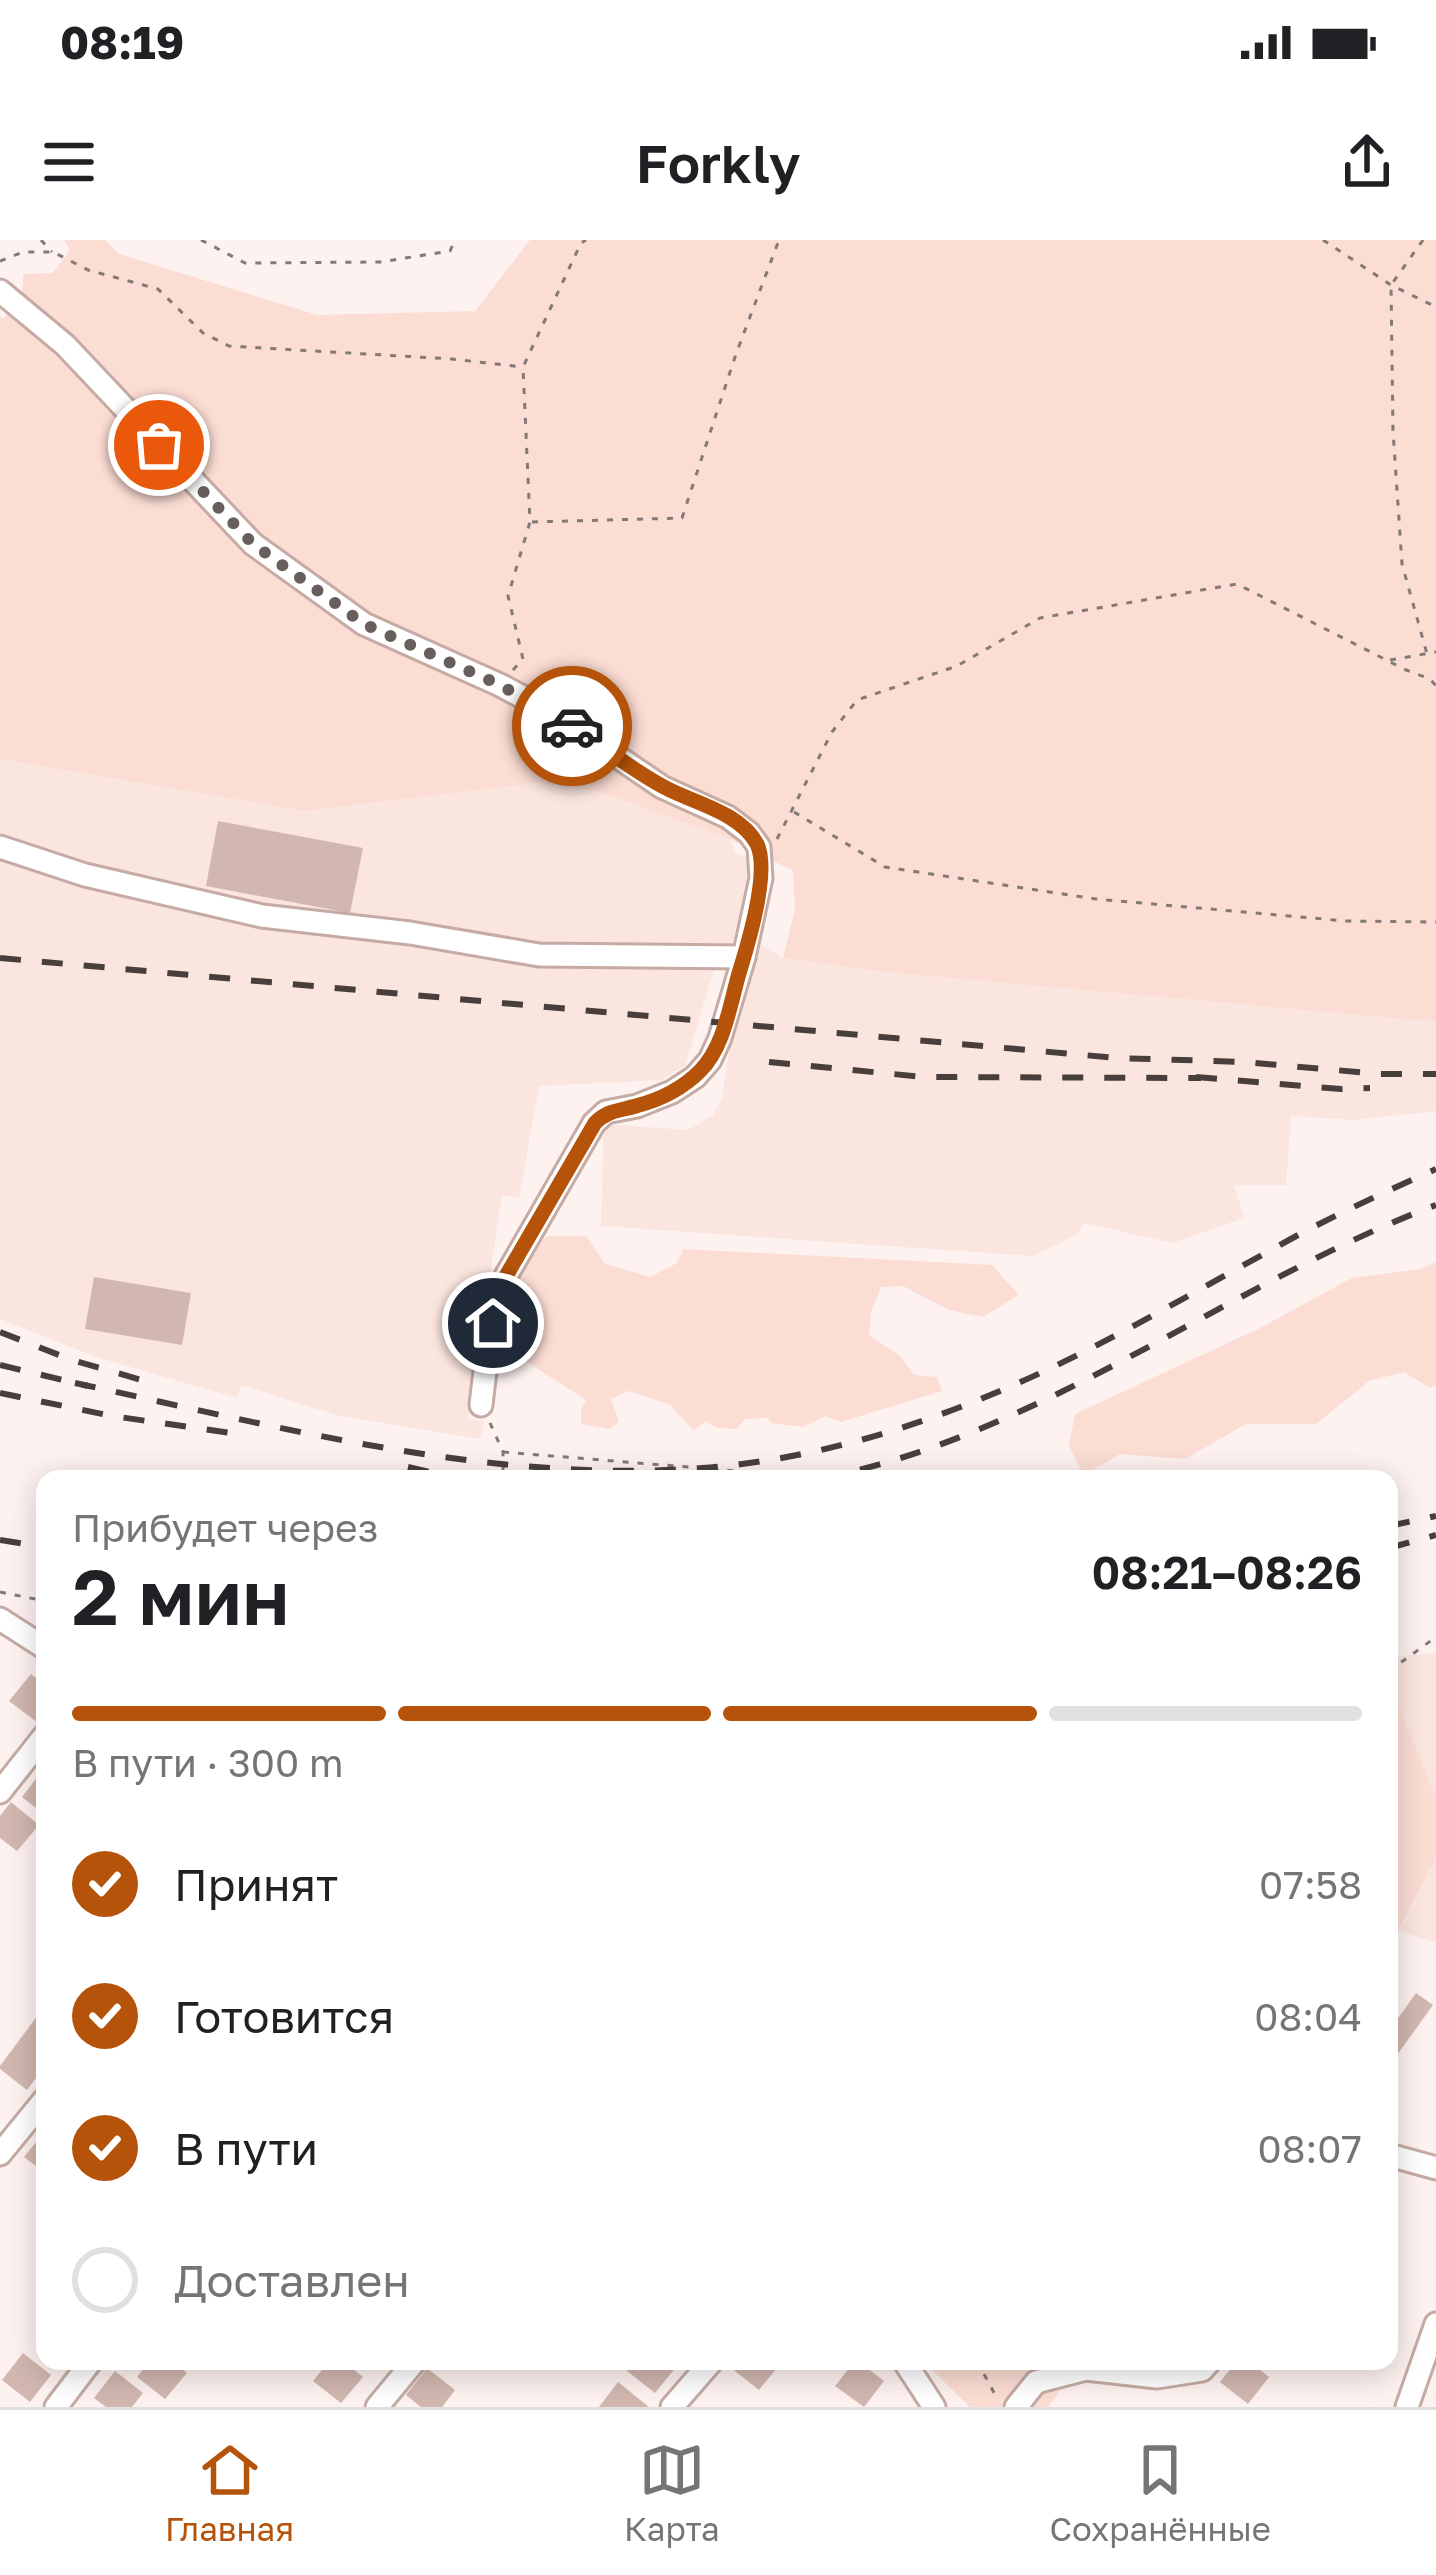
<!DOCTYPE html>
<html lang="ru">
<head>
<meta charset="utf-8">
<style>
	:root { --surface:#fff; --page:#f2f2f2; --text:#202124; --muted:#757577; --line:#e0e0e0; --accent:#b45309 }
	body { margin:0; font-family:"Golos Text",sans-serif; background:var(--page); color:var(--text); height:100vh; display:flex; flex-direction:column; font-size:45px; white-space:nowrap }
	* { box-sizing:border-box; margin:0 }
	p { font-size:39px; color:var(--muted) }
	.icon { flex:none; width:66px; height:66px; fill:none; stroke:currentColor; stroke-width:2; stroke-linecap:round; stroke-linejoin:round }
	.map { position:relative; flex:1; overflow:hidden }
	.details { position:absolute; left:36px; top:1230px; width:1362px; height:900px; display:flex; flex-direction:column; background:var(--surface); border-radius:24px; box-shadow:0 6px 30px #0003 }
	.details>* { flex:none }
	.pin { position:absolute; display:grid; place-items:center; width:102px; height:102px; color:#fff; margin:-51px; border:6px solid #fff; border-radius:50%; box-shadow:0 3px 12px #0007 }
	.courier { position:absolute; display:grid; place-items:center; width:120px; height:120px; margin:-60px; border:9px solid #b45309; border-radius:50%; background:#fff; color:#222; box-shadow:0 3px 15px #0007 }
	.headline em { font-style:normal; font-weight:600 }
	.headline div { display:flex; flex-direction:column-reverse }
	.headline { display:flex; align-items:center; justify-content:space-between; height:204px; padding:0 36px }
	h1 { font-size:78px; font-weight:600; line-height:90px }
	.bar { display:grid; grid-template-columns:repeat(4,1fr); gap:18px 12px; align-content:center; height:144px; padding:0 36px }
	.bar i { height:15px; border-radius:9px; background:var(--line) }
	.bar .current { background:var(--accent) }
	.bar p { grid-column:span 4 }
	ol { padding:0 36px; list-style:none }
	li { display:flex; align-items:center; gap:36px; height:132px }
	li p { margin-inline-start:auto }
	li .icon { padding:12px; border-radius:50%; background:var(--accent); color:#fff; stroke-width:4 }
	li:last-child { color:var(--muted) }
	li i { width:66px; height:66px; border:6px solid var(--line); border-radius:50% }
	.status { display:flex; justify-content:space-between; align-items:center; height:84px; padding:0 60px; background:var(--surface); direction:ltr }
	.status svg { height:33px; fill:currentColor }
	header { display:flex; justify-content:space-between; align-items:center; height:156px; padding:0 36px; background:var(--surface); font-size:54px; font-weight:600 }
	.menu { display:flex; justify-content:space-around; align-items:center; height:168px; border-top:3px solid var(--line); background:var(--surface); font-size:33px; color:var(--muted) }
	.menu a { display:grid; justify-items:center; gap:6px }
	.menu .current { color:var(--accent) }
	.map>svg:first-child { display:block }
	.built { fill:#fbe5df }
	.green { fill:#fcddd4 }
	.building { fill:#d1b7af }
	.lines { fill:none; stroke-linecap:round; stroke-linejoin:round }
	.minor-casing { stroke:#c5aba3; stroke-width:27 }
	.path { stroke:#837977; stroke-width:3; stroke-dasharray:6 9; stroke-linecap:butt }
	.minor { stroke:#fff; stroke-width:21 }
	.rail { stroke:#483f3d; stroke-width:6; stroke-dasharray:21 21; stroke-linecap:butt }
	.done { stroke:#685e5b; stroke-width:12; stroke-dasharray:0 21.6 }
	.route { stroke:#b45309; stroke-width:15 }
</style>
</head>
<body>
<div class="status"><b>08:19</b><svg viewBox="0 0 49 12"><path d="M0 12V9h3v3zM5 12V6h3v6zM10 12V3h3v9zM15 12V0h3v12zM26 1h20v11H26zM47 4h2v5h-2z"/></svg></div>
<header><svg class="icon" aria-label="menu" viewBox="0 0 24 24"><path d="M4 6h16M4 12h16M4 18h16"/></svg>Forkly<svg class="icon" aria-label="share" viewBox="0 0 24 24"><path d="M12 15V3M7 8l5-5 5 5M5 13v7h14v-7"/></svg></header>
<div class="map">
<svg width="1436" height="2167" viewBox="0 0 1436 2167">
	<rect width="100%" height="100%" fill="#fdf2ef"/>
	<g class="built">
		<path d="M0,519L304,571L538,543L597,551L730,599L736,614L753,618L730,713H719L685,826L661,840L539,846L519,958L502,955L468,1178L484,1182L481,1199L336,1175L241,1145L237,1158L99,1118L0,1079Z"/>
		<path d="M761,705L783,718L885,732L1436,782V871L1354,880L1291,876L1286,945H1234L1244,978L1173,1003L1084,983L1077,995L1033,1016L601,986L604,884L688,890L713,875L722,858L736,771Z"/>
		<path d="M1436,1413V1557L1389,1442V1417Z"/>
		<path d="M1436,1618V1703L1400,1691Z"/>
	</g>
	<g class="green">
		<path d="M64,0H105L119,14L317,75L475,71L530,0H1436V782L885,732L783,718L795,668L793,631L730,599L597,551L538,543L304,571L0,519V77L4,79L22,55L23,34L53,33L70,10Z"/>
		<path d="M547,996H586L605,1024L650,1037L677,1023L683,1009L992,1025L1019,1055L983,1077L949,1070L903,1046L881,1047L871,1072L869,1095L900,1116L914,1135L937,1137L942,1151L841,1182L826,1176L803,1187L771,1183L768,1178L745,1179L736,1189L717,1188L706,1181L693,1190L670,1165L629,1151L611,1159L619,1182L610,1189L581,1184V1169L586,1160L518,1116L509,1065L520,1027Z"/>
		<path d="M1436,1022V1144L1430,1148L1404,1132L1369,1141L1316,1184H1246L1185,1219L1120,1214L1084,1235L1069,1206L1075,1174L1260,1088L1352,1038L1421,1029Z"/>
		<path d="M1389,1442L1436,1557V1618L1389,1709Z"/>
		<path d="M923,2121H1081L1048,2167H970Z"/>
	</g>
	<g class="building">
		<path d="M218,581L363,608L350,673L206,646Z"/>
		<path d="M94,1037L191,1053L182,1105L85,1089Z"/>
		<path d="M31,1434L45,1445V1474L38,1483L9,1461Z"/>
		<path d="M45,1527V1575L22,1557Z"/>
		<path d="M11,1562L39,1585L17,1611L0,1598V1576Z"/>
		<path d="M1416,1753L1433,1765L1389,1826V1791Z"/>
		<path d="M41,1771L45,1775V1826L27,1850L0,1829V1826Z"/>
		<path d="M45,1891V1933L24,1917Z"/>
		<path d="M23,2113L51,2135L30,2162L2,2140Z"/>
		<path d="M150,2121H172L187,2133L165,2159L137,2137Z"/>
		<path d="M329,2121H343L363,2137L341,2163L313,2141Z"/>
		<path d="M635,2121H670L677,2126L655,2153L627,2131Z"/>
		<path d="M737,2121H778L781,2123L759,2150L731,2128Z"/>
		<path d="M855,2121H858L884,2141L864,2167L835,2146Z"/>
		<path d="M1237,2121H1249L1269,2137L1248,2164L1220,2142Z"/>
		<path d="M427,2128L455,2150L442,2167H421L406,2155Z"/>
		<path d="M115,2131L143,2153L132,2167H106L94,2158Z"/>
		<path d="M618,2142L649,2167H599Z"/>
	</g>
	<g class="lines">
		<defs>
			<g id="minor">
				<path d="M0,51L65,105L253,304L364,384L500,445L556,475L662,547L728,577L749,593L759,607L761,638L744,717L720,798L710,820L695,837L672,852L637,866L606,872L594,883L506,1036C491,1077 486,1121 481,1165"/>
				<path d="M0,607L85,635L262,676L410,693L539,715L744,717"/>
				<path d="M0,1379L45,1408"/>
				<path d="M0,1552L45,1495"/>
				<path d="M0,1914L45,1859"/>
				<path d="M1389,1915L1436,1928"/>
				<path d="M904,2121L934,2167"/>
				<path d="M56,2167L91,2121"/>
				<path d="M377,2167L415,2121"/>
				<path d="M672,2167L712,2121"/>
				<path d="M1016,2167L1036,2142L1086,2129L1157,2137L1202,2130L1210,2121"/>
				<path d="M1407,2167L1436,2084"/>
			</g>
		</defs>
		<use href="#minor" class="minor-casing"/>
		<g class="path">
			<path d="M41,0L52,12"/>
			<path d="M201,0L245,23L380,22L450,11L455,0"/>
			<path d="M1323,0L1391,45L1436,67"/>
			<path d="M1423,0L1391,45L1393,191L1402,324L1427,414"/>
			<path d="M0,21L23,12H53L88,30L158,49L203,93L229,106L452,119L523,127"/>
			<path d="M532,282L682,278L736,114L779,0"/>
			<path d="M1390,420L1436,412"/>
			<path d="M513,430L523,419L508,356L530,282L523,127L581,3L586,0"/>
			<path d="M794,572L885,627L1096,659L1346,681L1436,682"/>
			<path d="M777,599L832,492L857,460L957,426L1040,378L1237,344L1406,430L1430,439L1436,446"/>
			<path d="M490,1183L503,1212V1239"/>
			<path d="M503,1212L737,1231L763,1239"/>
			<path d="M0,1352L45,1361"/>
			<path d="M1389,1431L1436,1397"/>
			<path d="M977,2121L998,2160"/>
		</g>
		<use href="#minor" class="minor"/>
		<g class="rail">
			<path d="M0,718L1117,818L1245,822L1380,834H1436"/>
			<path d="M769,822L924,837L1201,838"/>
			<path d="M1196,837L1341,849L1370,848"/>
			<path d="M0,1092L72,1120L152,1143"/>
			<path d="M0,1125L88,1146"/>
			<path d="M75,1143C280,1187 490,1244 702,1228C811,1220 916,1188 1016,1144C1105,1105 1188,1055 1273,1009C1325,979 1381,954 1436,929"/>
			<path d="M0,1153L112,1176L231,1193"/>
			<path d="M408,1227L461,1239"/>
			<path d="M819,1239C1043,1195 1225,1045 1436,965"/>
			<path d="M1389,1286L1436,1276"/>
			<path d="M0,1300L45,1307"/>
			<path d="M1389,1308L1436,1295"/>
		</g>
	</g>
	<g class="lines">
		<path class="done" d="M159,205L253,304L364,384L500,445L572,486"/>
		<path class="route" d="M493,1083L506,1036L595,883C608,870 619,871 636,866C659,860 683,848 700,831C725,806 730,763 740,730C749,701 770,631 757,604C740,572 693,563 664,547C632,530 602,506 572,486"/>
	</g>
</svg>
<div class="pin" style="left:159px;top:205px;background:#ea580c"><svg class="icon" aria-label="bag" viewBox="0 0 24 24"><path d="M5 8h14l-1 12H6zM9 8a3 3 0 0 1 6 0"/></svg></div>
<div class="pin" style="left:493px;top:1083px;background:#1f2937"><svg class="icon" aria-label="home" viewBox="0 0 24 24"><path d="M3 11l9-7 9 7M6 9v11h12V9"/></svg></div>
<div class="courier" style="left:572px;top:486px"><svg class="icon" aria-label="car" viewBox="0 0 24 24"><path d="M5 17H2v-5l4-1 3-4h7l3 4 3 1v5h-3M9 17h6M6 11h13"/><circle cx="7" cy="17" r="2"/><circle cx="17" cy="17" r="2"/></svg></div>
<section class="details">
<div class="headline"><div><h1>2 мин</h1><p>Прибудет через</p></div><em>08:21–08:26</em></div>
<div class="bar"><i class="current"></i><i class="current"></i><i class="current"></i><i></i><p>В пути · 300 m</p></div>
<ol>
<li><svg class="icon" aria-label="check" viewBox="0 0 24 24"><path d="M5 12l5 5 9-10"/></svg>Принят<p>07:58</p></li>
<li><svg class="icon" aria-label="check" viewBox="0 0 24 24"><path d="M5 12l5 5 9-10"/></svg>Готовится<p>08:04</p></li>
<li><svg class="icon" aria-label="check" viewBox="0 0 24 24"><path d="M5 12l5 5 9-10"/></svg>В пути<p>08:07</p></li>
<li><i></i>Доставлен</li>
</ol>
</section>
</div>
<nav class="menu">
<a class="current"><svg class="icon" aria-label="home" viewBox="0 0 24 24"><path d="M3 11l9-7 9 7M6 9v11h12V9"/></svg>Главная</a>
<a><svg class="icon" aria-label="map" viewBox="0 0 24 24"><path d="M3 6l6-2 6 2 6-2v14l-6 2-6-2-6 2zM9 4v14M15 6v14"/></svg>Карта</a>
<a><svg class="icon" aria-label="saved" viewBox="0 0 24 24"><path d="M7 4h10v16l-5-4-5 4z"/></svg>Сохранённые</a>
</nav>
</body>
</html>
